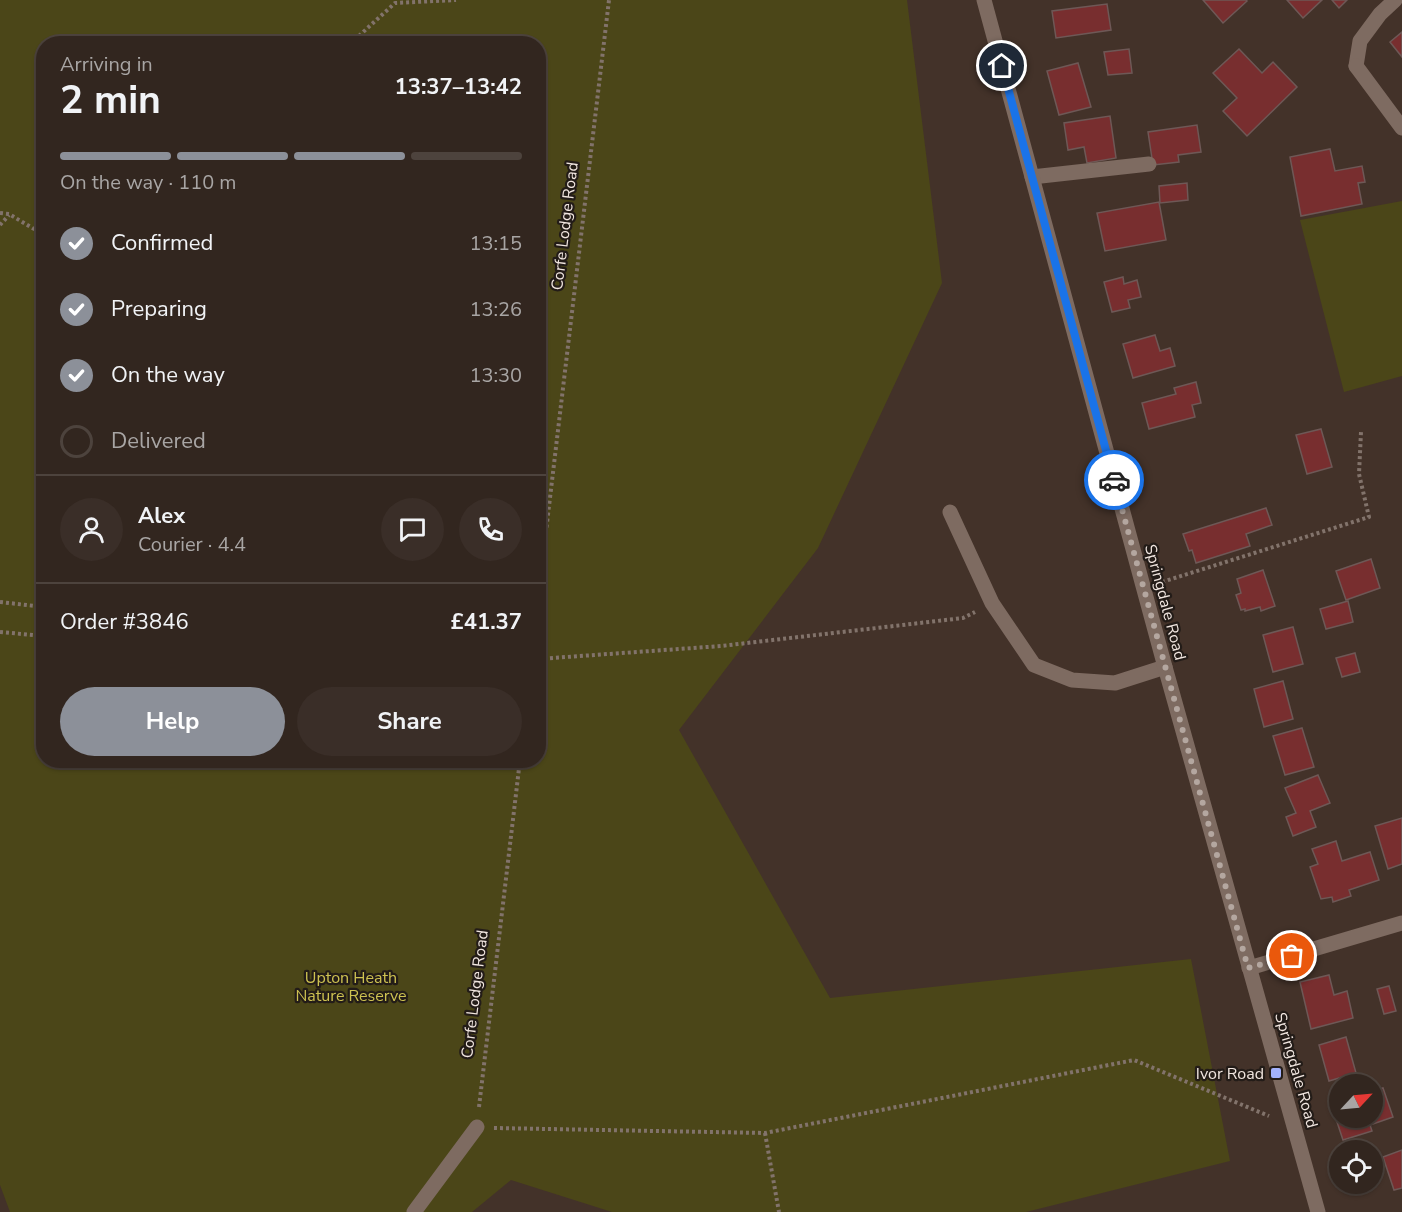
<!DOCTYPE html>
<html lang="en">
<head>
<meta charset="utf-8">
<style>
	:root { --surface:#32261f; --page:#3a2e28; --text:#f1f3f6; --muted:#a8a5a4; --line:#4d433d; --accent:#8c9099 }
	body { margin:0; font-family:"Nunito Sans",sans-serif; background:var(--page); color:var(--text); height:100vh; display:flex; flex-direction:column; font-size:22px; white-space:nowrap }
	* { box-sizing:border-box; margin:0 }
	p { font-size:20px; color:var(--muted) }
	.icon { flex:none; width:33px; height:33px; fill:none; stroke:currentColor; stroke-width:2; stroke-linecap:round; stroke-linejoin:round }
	.map { position:relative; flex:1; overflow:hidden }
	.side { position:absolute; left:36px; top:36px; width:510px; height:732px; display:flex; flex-direction:column; background:var(--surface); border-radius:24px; box-shadow:0 2px 4px #0004,0 0 0 2px var(--line) }
	.side>* { flex:none }
	.needle { width:39px; rotate:64deg }
	.controls { position:absolute; left:1329px; top:1074px; display:grid; gap:12px }
	.controls a { display:grid; place-items:center; width:54px; height:54px; border-radius:50%; background:var(--surface); box-shadow:0 2px 4px #0004,0 0 0 2px var(--line); font-size:30px }
	.pin { position:absolute; display:grid; place-items:center; width:51px; height:51px; color:#fff; margin:-26px; border:3px solid #fff; border-radius:50%; box-shadow:0 2px 6px #0007 }
	.courier { position:absolute; display:grid; place-items:center; width:60px; height:60px; margin:-30px; border:4px solid #1a73e8; border-radius:50%; background:#fff; color:#222; box-shadow:0 2px 8px #0007 }
	.head em { font-style:normal; font-weight:700 }
	.head div { display:flex; flex-direction:column-reverse }
	.head { display:flex; align-items:center; justify-content:space-between; height:102px; padding:0 24px }
	h1 { font-size:39px; font-weight:700; line-height:45px }
	.bar { display:grid; grid-template-columns:repeat(4,1fr); gap:9px 6px; align-content:center; height:72px; padding:0 24px }
	.bar i { height:8px; border-radius:4px; background:var(--line) }
	.bar .on { background:var(--accent) }
	.bar p { grid-column:span 4 }
	.line { display:flex; align-items:center; gap:15px; padding:0 24px; border-top:2px solid var(--line) }
	.line div { flex:1 }
	.round { display:grid; place-items:center; flex:none; width:63px; height:63px; border-radius:32px; background:var(--page) }
	ol { padding:0 24px; list-style:none }
	li { display:flex; align-items:center; gap:18px; height:66px }
	li p { margin-inline-start:auto }
	li .icon { padding:6px; border-radius:50%; background:var(--accent); color:#fff; stroke-width:4 }
	li:last-child { color:var(--muted) }
	li i { width:33px; height:33px; border:3px solid var(--line); border-radius:50% }
	.cta { display:flex; gap:12px; margin-top:auto; padding:12px 24px }
	.cta a { flex:1; height:69px; border-radius:36px; background:var(--accent); color:#fff; font-size:24px; font-weight:700; line-height:69px; text-align:center }
	.cta a+a { background:var(--page); color:var(--text) }
	.map>svg:first-child { display:block }
	.green { fill:#4b4618; fill-rule:evenodd }
	.building { fill:#782e2f; stroke:#6e5856; stroke-width:1.5 }
	.lines { fill:none; stroke-linecap:round; stroke-linejoin:round }
	.path { stroke:#82736b; stroke-width:4; stroke-dasharray:3 3; stroke-linecap:butt }
	.lane { stroke:#7e6b61; stroke-width:15 }
	.street { stroke:#7e6b61; stroke-width:15 }
	.secondary { stroke:#7e6b61; stroke-width:15 }
	.done { stroke:#b4a7a0; stroke-width:6; stroke-dasharray:0 10.8 }
	.route { stroke:#1a73e8; stroke-width:8 }
	.poi-dot { fill:#a3b2fd; stroke:#231c18; stroke-width:2 }
	.labels { text-anchor:middle; stroke-width:4.5; stroke-linejoin:round; paint-order:stroke }
	.street-label { font-size:16px; fill:#f1e6e0; stroke:#231c18 }
	.park-label { font-size:16px; fill:#cec251; stroke:#231c18 }
	.poi-label { font-size:16px; fill:#f1e6e0; stroke:#231c18; text-anchor:end }
</style>
</head>
<body>
<div class="map">
<svg width="1402" height="1212" viewBox="0 0 1402 1212">
	<rect width="100%" height="100%" fill="#433229"/>
	<g class="green">
		<path d="M0,0H907L942,283L818,548L679,730L830,998L1191,959L1230,1161L1026,1212H612L511,1180L472,1212H10L0,1185ZM44,44H538V760H44Z"/>
		<path d="M1402,201V376L1344,392L1300,220Z"/>
	</g>
	<g class="building">
		<path d="M1203,0H1246L1247,1L1223,23Z"/>
		<path d="M1287,0H1322L1303,18Z"/>
		<path d="M1332,0H1347L1339,8Z"/>
		<path d="M1107,4L1111,30L1056,38L1052,11Z"/>
		<path d="M1402,32V57L1390,42Z"/>
		<path d="M1129,49L1132,73L1108,75L1104,52Z"/>
		<path d="M1239,49L1262,73L1273,62L1297,87L1247,136L1223,111L1237,98L1213,73Z"/>
		<path d="M1078,63L1091,107L1059,115L1047,71Z"/>
		<path d="M1110,116L1116,158L1087,163L1084,147L1068,150L1064,123Z"/>
		<path d="M1197,125L1201,152L1178,155L1179,162L1153,165L1148,132Z"/>
		<path d="M1330,149L1335,171L1362,166L1365,182L1358,183L1362,204L1301,216L1290,157Z"/>
		<path d="M1187,183L1188,200L1160,203L1159,186Z"/>
		<path d="M1159,202L1166,240L1105,251L1097,213Z"/>
		<path d="M1123,277L1124,284L1137,280L1141,297L1128,300L1130,308L1112,312L1104,282Z"/>
		<path d="M1155,335L1160,351L1170,348L1175,366L1133,378L1123,344Z"/>
		<path d="M1196,382L1201,403L1192,405L1195,417L1149,429L1142,403L1176,394L1174,388Z"/>
		<path d="M1321,429L1332,467L1307,474L1296,435Z"/>
		<path d="M1266,508L1272,525L1246,534L1250,546L1196,563L1192,550L1189,551L1183,534Z"/>
		<path d="M1371,559L1380,588L1346,600L1336,571Z"/>
		<path d="M1263,570L1275,606L1261,611L1260,607L1245,611V609L1241,610L1236,595L1241,593L1237,579Z"/>
		<path d="M1348,601L1353,622L1326,629L1320,609Z"/>
		<path d="M1293,627L1303,664L1273,672L1263,635Z"/>
		<path d="M1355,653L1360,672L1342,677L1336,658Z"/>
		<path d="M1283,681L1293,719L1264,727L1254,689Z"/>
		<path d="M1302,728L1314,767L1285,775L1273,736Z"/>
		<path d="M1318,775L1330,803L1310,811L1316,827L1293,836L1286,817L1296,813L1285,788Z"/>
		<path d="M1402,818V864L1388,869L1375,826Z"/>
		<path d="M1336,841L1342,861L1370,852L1379,880L1349,890L1351,896L1333,902L1332,897L1321,899L1310,867L1318,864L1312,849Z"/>
		<path d="M1329,975L1334,995L1347,991L1353,1018L1311,1029L1300,982Z"/>
		<path d="M1389,986L1396,1011L1384,1014L1377,989Z"/>
		<path d="M1346,1037L1356,1073L1329,1081L1319,1045Z"/>
		<path d="M1383,1088L1393,1117L1370,1125L1372,1131L1343,1140L1336,1119L1372,1118V1091Z"/>
		<path d="M1402,1150V1188L1394,1190L1383,1157Z"/>
	</g>
	<g class="lines">
		<g class="path">
			<path d="M350,44L395,3L456,0"/>
			<path d="M0,213L9,214L44,235"/>
			<path d="M0,225L9,215"/>
			<path d="M1162,582L1369,517L1359,474L1361,432"/>
			<path d="M538,599L609,0"/>
			<path d="M0,602L44,607"/>
			<path d="M0,632L44,636"/>
			<path d="M538,659L721,646L963,618L975,612"/>
			<path d="M479,1107L520,760"/>
			<path d="M494,1128L765,1133L1134,1060L1269,1116"/>
			<path d="M765,1133L779,1212"/>
		</g>
		<g class="lane">
			<path d="M1356,66L1360,41L1380,14L1395,0"/>
			<path d="M1032,177L1149,164"/>
			<path d="M950,512L992,603L1034,665L1072,680L1115,683L1165,667"/>
		</g>
		<g class="street">
			<path d="M1356,66L1402,128"/>
			<path d="M1249,968L1402,923"/>
			<path d="M414,1212L477,1127"/>
		</g>
		<path class="secondary" d="M984,0L1165,667L1318,1212"/>
	</g>
	<g class="lines">
		<path class="done" d="M1114,480L1248,968L1292,956"/>
		<path class="route" d="M1002,66L1114,480"/>
	</g>
	<rect class="poi-dot" x="1270" y="1067" width="12" height="12" rx="3"/>
	<g class="labels">
		<g class="street-label">
			<text transform="translate(564 226) rotate(-83)" y="6">Corfe Lodge Road</text>
			<text transform="translate(1166 602) rotate(75)" y="6">Springdale Road</text>
			<text transform="translate(474 994) rotate(-83)" y="6">Corfe Lodge Road</text>
			<text transform="translate(1297 1070) rotate(74)" y="6">Springdale Road</text>
		</g>
		<g class="park-label">
			<text x="351" y="983">Upton Heath<tspan x="351" dy="18">Nature Reserve</tspan></text>
		</g>
		<g class="poi-label">
			<text x="1264" y="1079">Ivor Road</text>
		</g>
	</g>
</svg>
<div class="controls">
<a><svg class="needle" viewBox="-14 -14 28 28"><path d="M0-13l5 13h-10z" fill="#e53935"/><path d="M0 13l5-13h-10z" fill="#a8a5a4"/></svg></a>
<a><svg class="icon" aria-label="locate" viewBox="0 0 24 24"><circle cx="12" cy="12" r="6"/><path d="M12 2v4M12 18v4M2 12h4M18 12h4"/></svg></a>
</div>
<div class="pin" style="left:1292px;top:956px;background:#ea580c"><svg class="icon" aria-label="bag" viewBox="0 0 24 24"><path d="M5 8h14l-1 12H6zM9 8a3 3 0 0 1 6 0"/></svg></div>
<div class="pin" style="left:1002px;top:66px;background:#1f2937"><svg class="icon" aria-label="home" viewBox="0 0 24 24"><path d="M3 11l9-7 9 7M6 9v11h12V9"/></svg></div>
<div class="courier" style="left:1114px;top:480px"><svg class="icon" aria-label="car" viewBox="0 0 24 24"><path d="M5 17H2v-5l4-1 3-4h7l3 4 3 1v5h-3M9 17h6M6 11h13"/><circle cx="7" cy="17" r="2"/><circle cx="17" cy="17" r="2"/></svg></div>
<section class="side">
<div class="head"><div><h1>2 min</h1><p>Arriving in</p></div><em>13:37–13:42</em></div>
<div class="bar"><i class="on"></i><i class="on"></i><i class="on"></i><i></i><p>On the way · 110 m</p></div>
<ol>
<li><svg class="icon" aria-label="check" viewBox="0 0 24 24"><path d="M5 12l5 5 9-10"/></svg>Confirmed<p>13:15</p></li>
<li><svg class="icon" aria-label="check" viewBox="0 0 24 24"><path d="M5 12l5 5 9-10"/></svg>Preparing<p>13:26</p></li>
<li><svg class="icon" aria-label="check" viewBox="0 0 24 24"><path d="M5 12l5 5 9-10"/></svg>On the way<p>13:30</p></li>
<li><i></i>Delivered</li>
</ol>
<div class="line" style="height:108px"><a class="round"><svg class="icon" aria-label="person" viewBox="0 0 24 24"><circle cx="12" cy="8" r="4"/><path d="M4 21q1-7 8-7t8 7"/></svg></a><div><b>Alex</b><p>Courier · 4.4</p></div><a class="round"><svg class="icon" aria-label="chat" viewBox="0 0 24 24"><path d="M4 5h16v11H9l-5 4z"/></svg></a><a class="round"><svg class="icon" aria-label="phone" viewBox="0 0 24 24"><path d="M5 4h4l2 5-3 2q2 4 5 5l2-3 5 2v4C11 20 4 13 5 4z"/></svg></a></div>
<div class="line" style="height:78px"><div>Order #3846</div><b>£41.37</b></div>
<div class="cta"><a>Help</a><a>Share</a></div>
</section>
</div>
</body>
</html>
